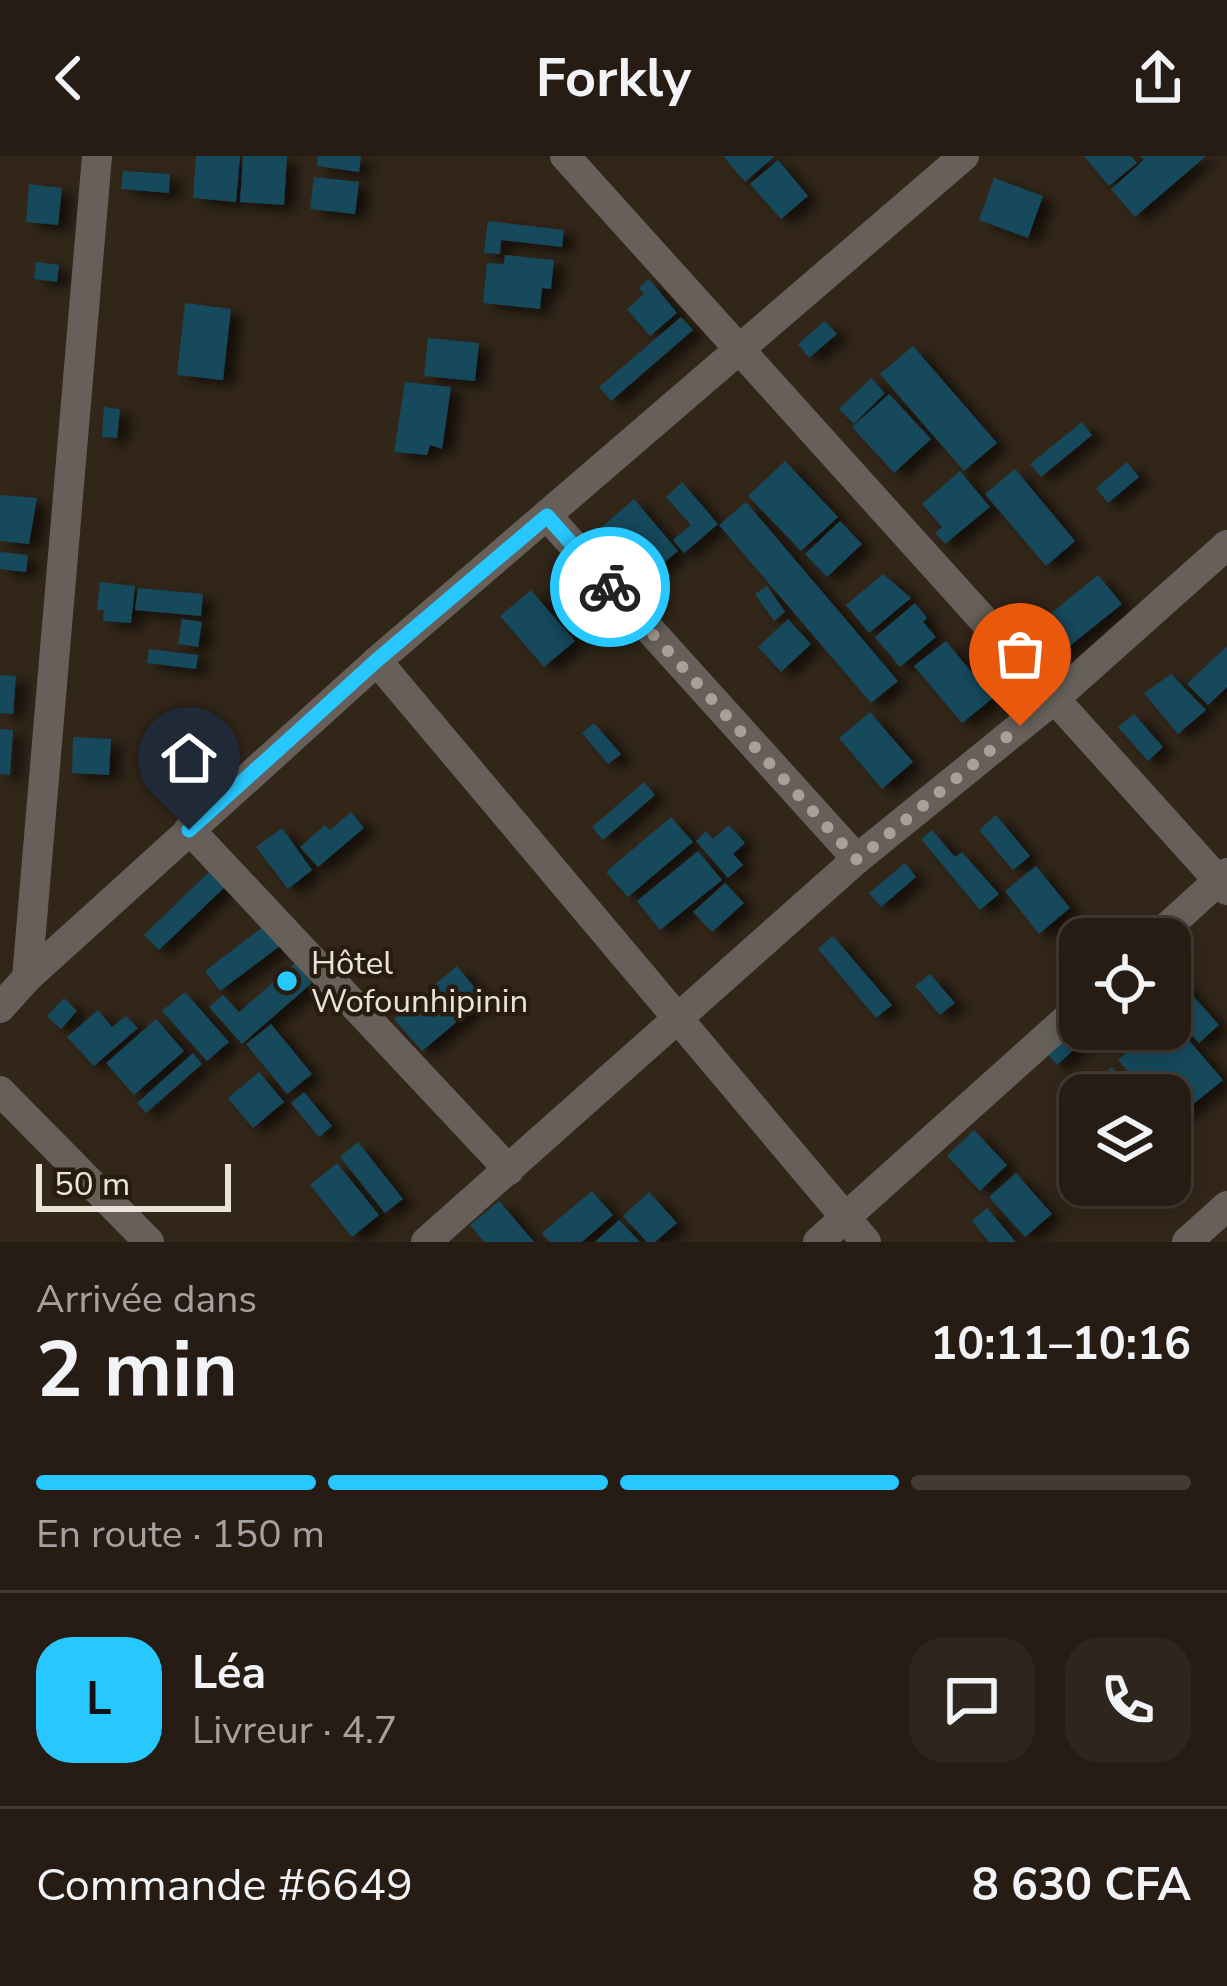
<!DOCTYPE html>
<html lang="fr">
<head>
<meta charset="utf-8">
<style>
	:root { --surface:#261c13; --page:#2e251c; --text:#f1f3f6; --muted:#a4a1a0; --line:#423a33; --accent:#27c8ff }
	body { margin:0; font-family:"Nunito Sans",sans-serif; background:var(--page); color:var(--text); height:100vh; display:flex; flex-direction:column; font-size:45px; white-space:nowrap }
	* { box-sizing:border-box; margin:0 }
	p { font-size:39px; color:var(--muted) }
	.icon { flex:none; width:66px; height:66px; fill:none; stroke:currentColor; stroke-width:2; stroke-linecap:round; stroke-linejoin:round }
	.map { position:relative; height:1086px; overflow:hidden }
	.sheet { display:flex; flex-direction:column; background:var(--surface); flex:1 }
	.sheet>* { flex:none }
	.tools { position:absolute; left:1059px; top:762px; display:grid; gap:24px }
	.tools a { display:grid; place-items:center; width:132px; height:132px; border-radius:24px; background:var(--surface); box-shadow:0 6px 18px #0003,0 0 0 3px var(--line); font-size:60px }
	.scale { position:absolute; left:36px; bottom:30px; width:195px; box-sizing:border-box; padding-left:12px; border:6px solid #ebe2da; border-top:0; font-size:33px; line-height:42px; white-space:nowrap; color:#ebe2da; -webkit-text-stroke:9px #281c10; paint-order:stroke }
	.pin { position:absolute; display:grid; place-items:center; width:102px; height:102px; color:#fff; margin:-123px -51px; border-radius:50% 50% 50% 0; rotate:-45deg; box-shadow:0 0 12px #0007 }
	.pin .icon { rotate:45deg }
	.courier { position:absolute; display:grid; place-items:center; width:120px; height:120px; margin:-60px; border:9px solid #27c8ff; border-radius:50%; background:#fff; color:#222; box-shadow:0 3px 15px #0007 }
	.headline em { font-style:normal; font-weight:700 }
	.headline div { display:flex; flex-direction:column-reverse }
	.headline { display:flex; align-items:center; justify-content:space-between; height:204px; padding:0 36px }
	h1 { font-size:78px; font-weight:700; line-height:90px }
	.bar { display:grid; grid-template-columns:repeat(4,1fr); gap:18px 12px; align-content:center; height:144px; padding:0 36px }
	.bar i { height:15px; border-radius:9px; background:var(--line) }
	.bar .on { background:var(--accent) }
	.bar p { grid-column:span 4 }
	.line { display:flex; align-items:center; gap:30px; padding:0 36px; border-top:3px solid var(--line) }
	.line div { flex:1 }
	.round { display:grid; place-items:center; flex:none; width:126px; height:126px; border-radius:36px; background:var(--page) }
	header { display:flex; justify-content:space-between; align-items:center; height:156px; padding:0 36px; background:var(--surface); font-size:54px; font-weight:700 }
	.map>svg:first-child { display:block }
	.building { fill:#18485b; filter:url(#shadow) }
	.lines { fill:none; stroke-linecap:round; stroke-linejoin:round }
	.minor { stroke:#67605a; stroke-width:30 }
	.done { stroke:#aaa096; stroke-width:12; stroke-dasharray:0 21.6 }
	.route { stroke:#27c8ff; stroke-width:15 }
	.poi-dot { fill:#27c8ff; stroke:#281c10; stroke-width:4.5 }
	.labels { text-anchor:middle; stroke-width:9; stroke-linejoin:round; paint-order:stroke }
	.poi-label { font-size:33px; fill:#ebe2da; stroke:#281c10; text-anchor:start }
</style>
</head>
<body>
<header><svg class="icon" aria-label="back" viewBox="0 0 24 24"><path d="M15 5l-7 7 7 7"/></svg>Forkly<svg class="icon" aria-label="share" viewBox="0 0 24 24"><path d="M12 15V3M7 8l5-5 5 5M5 13v7h14v-7"/></svg></header>
<div class="map">
<svg width="1227" height="1086" viewBox="0 0 1227 1086">
	<defs>
		<filter id="shadow"><feDropShadow dx="11" dy="6" stdDeviation="6" flood-color="#0009"/></filter>
	</defs>
	<rect width="100%" height="100%" fill="#322619"/>
	<g class="building">
		<path d="M196,0H240L236,46L193,42Z"/>
		<path d="M243,0H287L284,49L240,46Z"/>
		<path d="M318,0H361L359,16L317,10Z"/>
		<path d="M723,0H775L745,26Z"/>
		<path d="M1084,0H1131L1137,7L1109,30Z"/>
		<path d="M1140,0H1206L1135,61L1111,33L1144,4Z"/>
		<path d="M778,4L808,40L781,63L750,28Z"/>
		<path d="M123,15L170,18L169,37L121,33Z"/>
		<path d="M314,21L359,26L355,58L310,53Z"/>
		<path d="M994,22L1043,40L1028,82L979,64Z"/>
		<path d="M29,28L62,32L58,69L26,66Z"/>
		<path d="M488,65L564,74L562,91L501,84L500,98L484,97Z"/>
		<path d="M505,99L554,104L551,133L542,132L540,153L483,147L487,107L504,108Z"/>
		<path d="M36,106L59,109L57,126L34,123Z"/>
		<path d="M649,123L677,157L650,180L627,153L644,138L639,132Z"/>
		<path d="M185,147L231,153L223,224L177,219Z"/>
		<path d="M681,161L693,174L611,245L599,231Z"/>
		<path d="M825,165L837,178L809,202L798,188Z"/>
		<path d="M428,182L479,187L475,225L424,220Z"/>
		<path d="M913,190L997,287L964,315L880,218Z"/>
		<path d="M871,222L885,237L854,268L839,253Z"/>
		<path d="M405,226L451,231L442,293L430,289L427,299L394,296Z"/>
		<path d="M889,238L931,283L894,317L852,271Z"/>
		<path d="M104,251L120,253L117,282L102,281Z"/>
		<path d="M1082,266L1092,279L1041,321L1030,308Z"/>
		<path d="M785,305L838,361L801,395L748,340Z"/>
		<path d="M1127,306L1139,321L1108,347L1096,332Z"/>
		<path d="M1015,313L1075,385L1046,410L985,338Z"/>
		<path d="M960,315L990,351L945,388L935,377L942,371L922,348Z"/>
		<path d="M682,326L718,368L684,397L673,384L691,369L666,341Z"/>
		<path d="M0,339L37,342L29,388L0,385Z"/>
		<path d="M634,343L678,395L643,424L599,373Z"/>
		<path d="M746,346L898,525L871,547L719,369Z"/>
		<path d="M840,365L862,388L827,421L805,398Z"/>
		<path d="M0,396L28,399L26,416L0,413Z"/>
		<path d="M883,418L911,442L869,477L846,449Z"/>
		<path d="M1098,419L1122,448L1056,501L1032,473Z"/>
		<path d="M100,426L135,430L131,467L103,465L104,454H97Z"/>
		<path d="M767,430L785,456L774,465L755,438Z"/>
		<path d="M138,432L203,438L201,460L135,454Z"/>
		<path d="M531,434L575,485L544,511L500,460Z"/>
		<path d="M915,447L927,462L923,466L936,481L900,511L875,481Z"/>
		<path d="M182,463L202,466L198,491L178,488Z"/>
		<path d="M788,463L811,488L781,516L758,491Z"/>
		<path d="M946,485L993,542L962,567L914,510Z"/>
		<path d="M1227,490V531L1208,549L1187,528Z"/>
		<path d="M149,493L198,499L196,513L147,507Z"/>
		<path d="M1171,518L1206,554L1178,578L1144,537Z"/>
		<path d="M0,519L16,520L13,558L0,557Z"/>
		<path d="M870,556L913,606L882,633L839,582Z"/>
		<path d="M1134,558L1163,591L1148,605L1118,571Z"/>
		<path d="M594,567L621,598L608,608L582,577Z"/>
		<path d="M0,573L13,574L10,619L0,618Z"/>
		<path d="M73,581L111,583L109,619L72,617Z"/>
		<path d="M644,626L655,639L603,684L592,671Z"/>
		<path d="M351,656L364,672L318,711L300,691L325,669L330,674Z"/>
		<path d="M996,659L1030,700L1013,714L979,674Z"/>
		<path d="M671,661L693,686L628,741L606,716Z"/>
		<path d="M729,669L745,687L733,698L743,709L728,722L696,685L706,675L713,683Z"/>
		<path d="M282,672L312,714L288,733L256,691Z"/>
		<path d="M932,674L955,701L962,696L999,738L980,754L921,683Z"/>
		<path d="M698,695L722,724L660,774L637,745Z"/>
		<path d="M905,707L916,721L881,751L869,737Z"/>
		<path d="M1036,710L1070,752L1039,778L1005,735Z"/>
		<path d="M214,711L229,727L159,794L144,779Z"/>
		<path d="M725,727L744,747L712,776L693,756Z"/>
		<path d="M264,770L280,790L220,835L205,815Z"/>
		<path d="M833,780L892,849L876,862L818,793Z"/>
		<path d="M295,807L312,827L242,888L209,851L223,839L239,856Z"/>
		<path d="M457,810L484,843L422,895L394,863Z"/>
		<path d="M1170,814L1219,869L1199,887L1170,855Z"/>
		<path d="M930,818L955,847L940,859L915,830Z"/>
		<path d="M185,836L229,886L207,905L162,855Z"/>
		<path d="M64,842L77,855L61,873L47,860Z"/>
		<path d="M98,854L112,871L126,860L138,872L94,910L67,881Z"/>
		<path d="M1170,862L1223,924L1170,967V939H1148L1118,904L1154,873H1170Z"/>
		<path d="M156,863L184,895L134,939L106,907Z"/>
		<path d="M271,868L312,918L287,938L246,888Z"/>
		<path d="M1067,874L1080,888L1057,909L1044,894Z"/>
		<path d="M193,897L202,908L146,957L137,947Z"/>
		<path d="M1112,911L1135,939H1080V971L1063,951Z"/>
		<path d="M259,916L284,946L253,972L228,942Z"/>
		<path d="M304,936L332,970L319,981L291,947Z"/>
		<path d="M974,974L1007,1009L980,1035L947,1000Z"/>
		<path d="M358,986L403,1043L385,1057L340,1001Z"/>
		<path d="M337,1007L379,1059L352,1081L310,1029Z"/>
		<path d="M1016,1017L1052,1058L1025,1081L989,1041Z"/>
		<path d="M592,1035L613,1059L582,1086H550L542,1077Z"/>
		<path d="M649,1036L677,1067L655,1086H647L623,1060Z"/>
		<path d="M499,1045L534,1086H484L470,1069Z"/>
		<path d="M987,1052L1016,1086H989L972,1065Z"/>
		<path d="M619,1064L640,1086H595Z"/>
	</g>
	<g class="lines">
		<g class="minor">
			<path d="M565,0L1227,734"/>
			<path d="M547,360L857,703"/>
			<path d="M377,505L866,1086"/>
			<path d="M189,673L509,1014"/>
			<path d="M1154,783L1227,717"/>
			<path d="M27,822L97,0"/>
			<path d="M0,852L27,822L377,505L964,0"/>
			<path d="M0,935L149,1086"/>
			<path d="M426,1086L857,703L1053,544L1227,389"/>
			<path d="M818,1086L1080,851"/>
			<path d="M1187,1086L1227,1050"/>
		</g>
	</g>
	<g class="lines">
		<path class="done" d="M610,431L857,704L1020,570"/>
		<path class="route" d="M189,674L376,505L547,360L610,431"/>
	</g>
	<circle class="poi-dot" cx="287" cy="825" r="12"/>
	<g class="labels">
		<g class="poi-label">
			<text x="311" y="818">Hôtel<tspan x="311" dy="38">Wofounhipinin</tspan></text>
		</g>
	</g>
</svg>
<div class="tools">
<a><svg class="icon" aria-label="locate" viewBox="0 0 24 24"><circle cx="12" cy="12" r="6"/><path d="M12 2v4M12 18v4M2 12h4M18 12h4"/></svg></a>
<a><svg class="icon" aria-label="layers" viewBox="0 0 24 24"><path d="M12 4l9 5-9 5-9-5zM3 14l9 5 9-5"/></svg></a>
</div>
<div class="scale">50 m</div>
<div class="pin" style="left:1020px;top:570px;background:#ea580c"><svg class="icon" aria-label="bag" viewBox="0 0 24 24"><path d="M5 8h14l-1 12H6zM9 8a3 3 0 0 1 6 0"/></svg></div>
<div class="pin" style="left:189px;top:674px;background:#1f2937"><svg class="icon" aria-label="home" viewBox="0 0 24 24"><path d="M3 11l9-7 9 7M6 9v11h12V9"/></svg></div>
<div class="courier" style="left:610px;top:431px"><svg class="icon" aria-label="bike" viewBox="0 0 24 24"><circle cx="6" cy="16" r="4"/><circle cx="18" cy="16" r="4"/><path d="M6 16l4-8h5l3 8M10 8l3 8H6M13 5h3"/></svg></div>
</div>
<section class="sheet">
<div class="headline"><div><h1>2 min</h1><p>Arrivée dans</p></div><em>10:11–10:16</em></div>
<div class="bar"><i class="on"></i><i class="on"></i><i class="on"></i><i></i><p>En route · 150 m</p></div>
<div class="line" style="height:216px"><b class="round" style="background:var(--accent);color:#111">L</b><div><b>Léa</b><p>Livreur · 4.7</p></div><a class="round"><svg class="icon" aria-label="chat" viewBox="0 0 24 24"><path d="M4 5h16v11H9l-5 4z"/></svg></a><a class="round"><svg class="icon" aria-label="phone" viewBox="0 0 24 24"><path d="M5 4h4l2 5-3 2q2 4 5 5l2-3 5 2v4C11 20 4 13 5 4z"/></svg></a></div>
<div class="line" style="height:156px"><div>Commande #6649</div><b>8 630 CFA</b></div>
</section>
</body>
</html>
